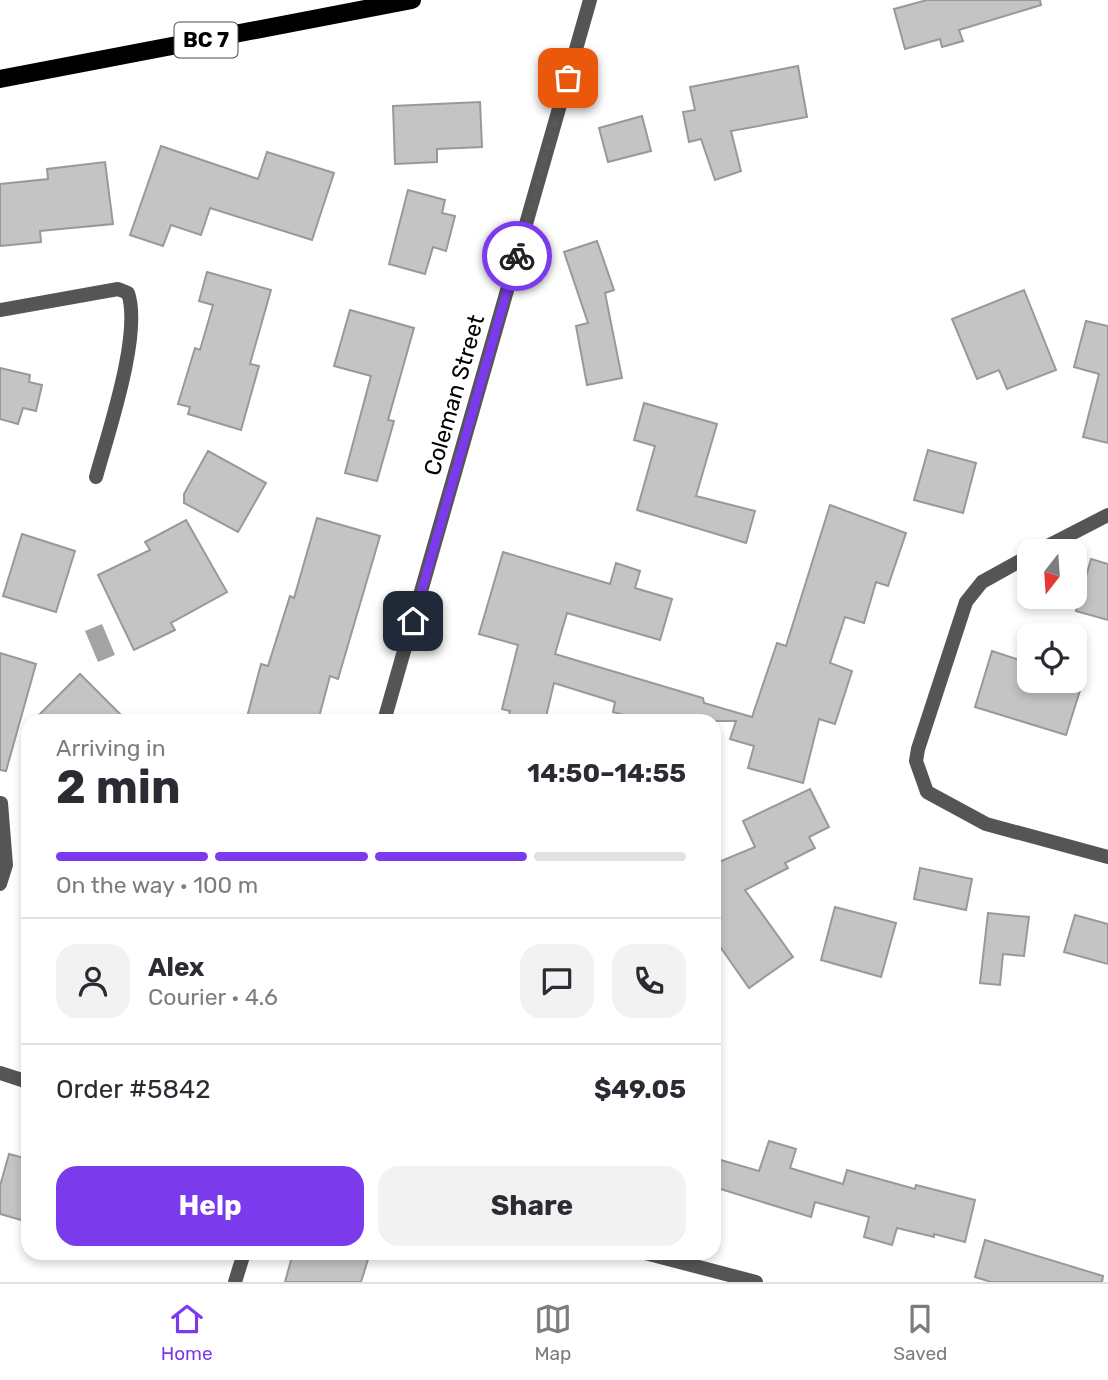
<!DOCTYPE html>
<html lang="en">
<head>
<meta charset="utf-8">
<style>
	:root { --surface:#fff; --page:#f2f2f3; --text:#2b2b33; --muted:#7c7c81; --line:#e1e1e2; --accent:#7c3aed }
	body { margin:0; font-family:Rubik,sans-serif; background:var(--page); color:var(--text); height:100vh; display:flex; flex-direction:column; font-size:26px; white-space:nowrap }
	* { box-sizing:border-box; margin:0 }
	p { font-size:23px; color:var(--muted) }
	.icon { flex:none; width:38px; height:38px; fill:none; stroke:currentColor; stroke-width:2; stroke-linecap:round; stroke-linejoin:round }
	.map { position:relative; flex:1; overflow:hidden }
	.drawer { position:absolute; left:21px; top:714px; width:700px; height:546px; display:flex; flex-direction:column; background:var(--surface); border-radius:21px; box-shadow:0 4px 10px #0003 }
	.drawer>* { flex:none }
	.needle { width:46px; rotate:197deg }
	.tools { position:absolute; left:1017px; top:539px; display:grid; gap:14px }
	.tools a { display:grid; place-items:center; width:70px; height:70px; border-radius:14px; background:var(--surface); box-shadow:0 4px 10px #0003; font-size:35px }
	.pin { position:absolute; display:grid; place-items:center; width:60px; height:60px; color:#fff; margin:-30px; border-radius:14px; box-shadow:0 4px 10px #0006 }
	.courier { position:absolute; display:grid; place-items:center; width:70px; height:70px; margin:-35px; border:5px solid #7c3aed; border-radius:50%; background:#fff; color:#222; box-shadow:0 2px 9px #0007 }
	.head em { font-style:normal; font-weight:700 }
	.head div { display:flex; flex-direction:column-reverse }
	.head { display:flex; align-items:center; justify-content:space-between; height:119px; padding:0 35px }
	h1 { font-size:46px; font-weight:700; line-height:52px }
	.bar { display:grid; grid-template-columns:repeat(4,1fr); gap:10px 7px; align-content:center; height:84px; padding:0 35px }
	.bar i { height:9px; border-radius:5px; background:var(--line) }
	.bar .on { background:var(--accent) }
	.bar p { grid-column:span 4 }
	.line { display:flex; align-items:center; gap:18px; padding:0 35px; border-top:2px solid var(--line) }
	.line div { flex:1 }
	.round { display:grid; place-items:center; flex:none; width:74px; height:74px; border-radius:21px; background:var(--page) }
	.button { display:flex; gap:14px; margin-top:auto; padding:14px 35px }
	.button a { flex:1; height:80px; border-radius:21px; background:var(--accent); color:#fff; font-size:28px; font-weight:700; line-height:80px; text-align:center }
	.button a+a { background:var(--page); color:var(--text) }
	.menu { display:flex; justify-content:space-around; align-items:center; height:98px; border-top:2px solid var(--line); background:var(--surface); font-size:19px; color:var(--muted) }
	.menu a { display:grid; justify-items:center; gap:4px }
	.menu .on { color:var(--accent) }
	.map>svg:first-child { display:block }
	.water { fill:#a3a3a3 }
	.building { fill:#c4c4c4; stroke:#999; stroke-width:2 }
	.lines { fill:none; stroke-linecap:round; stroke-linejoin:round }
	.street { stroke:#555; stroke-width:14 }
	.primary { stroke:#000; stroke-width:18 }
	.done { stroke:#595959; stroke-width:7; stroke-dasharray:0 12.6 }
	.route { stroke:#7c3aed; stroke-width:9 }
	.labels { text-anchor:middle; stroke-width:7; stroke-linejoin:round; paint-order:stroke }
	.shield { fill:#fff; stroke:#4c4c4c; stroke-width:2 }
	.shield-label { font-size:21px; font-weight:bold; fill:#000 }
	.street-label { font-size:23px; fill:#000; stroke:#fff }
</style>
</head>
<body>
<div class="map">
<svg width="1108" height="1282" viewBox="0 0 1108 1282">
	<rect width="100%" height="100%" fill="#fff"/>
	<path class="water" d="M102,624L115,655L98,662L85,631Z"/>
	<g class="building">
		<path d="M927,0H1040L1041,5L959,30L963,41L942,47L940,39L905,49L894,9Z"/>
		<path d="M798,66L807,117L731,131L741,171L715,180L701,139L689,142L683,112L695,110L690,87Z"/>
		<path d="M480,102L482,147L437,149V162L395,164L393,106Z"/>
		<path d="M642,116L651,151L608,162L599,128Z"/>
		<path d="M161,146L258,179L267,152L334,173L312,240L210,208L201,235L171,225L163,246L130,235Z"/>
		<path d="M105,162L113,224L40,231L41,242L0,246V184L48,179L47,169Z"/>
		<path d="M408,190L445,200L442,213L455,216L446,251L433,247L425,274L389,264Z"/>
		<path d="M597,241L614,290L605,293L622,378L587,385L576,326L588,323L564,252Z"/>
		<path d="M207,272L271,290L250,364L259,366L241,430L188,414L190,407L178,404L195,348L200,350L213,305L199,301Z"/>
		<path d="M1024,290L1056,370L1007,389L999,370L977,379L952,319Z"/>
		<path d="M350,310L414,328L388,420L394,421L377,481L345,473L371,376L334,366Z"/>
		<path d="M1086,321L1108,326V443L1083,437L1099,374L1074,367Z"/>
		<path d="M0,368L30,375L29,382L42,385L36,411L23,408L18,424L0,419Z"/>
		<path d="M644,403L717,424L696,496L755,511L746,543L637,510L655,446L634,440Z"/>
		<path d="M928,450L976,463L963,513L914,500Z"/>
		<path d="M208,451L266,483L238,532L184,503V494Z"/>
		<path d="M830,505L906,533L888,586L876,582L864,623L845,617L830,663L852,671L835,724L819,719L803,783L748,768L754,746L730,739L736,721H644L613,712L615,702L554,683L545,721H507L510,711L502,709L518,645L479,634L503,552L610,584L616,563L640,571L635,588L672,599L660,640L567,613L555,654L703,698L704,703L752,717L777,643L786,646Z"/>
		<path d="M317,518L380,536L338,679L330,676L318,721H246L261,664L268,666L290,596L294,598Z"/>
		<path d="M186,520L227,592L171,623L175,630L134,650L98,575L150,550L145,542Z"/>
		<path d="M22,534L75,551L56,612L3,596Z"/>
		<path d="M1091,559L1108,564V620L1076,611Z"/>
		<path d="M992,651L1029,663V681H1083L1066,735L975,707Z"/>
		<path d="M0,653L36,664L6,771L0,770Z"/>
		<path d="M80,674L127,721H33Z"/>
		<path d="M810,789L829,827L809,837L815,848L785,863L788,868L745,890L793,957L749,988L714,938V864L755,847L743,821Z"/>
		<path d="M920,868L972,879L966,910L914,899Z"/>
		<path d="M835,907L896,923L881,977L821,960Z"/>
		<path d="M988,913L1029,917L1024,956L1003,954L1000,985L980,983Z"/>
		<path d="M1075,915L1108,924V964L1064,952Z"/>
		<path d="M769,1141L796,1149L790,1168L843,1184L847,1170L915,1189L916,1185L975,1200L965,1242L934,1234V1237L897,1228L892,1245L864,1237L869,1217L815,1202L811,1217L714,1187V1158L759,1171Z"/>
		<path d="M9,1154L28,1159V1222L0,1214V1186Z"/>
		<path d="M985,1240L1103,1276L1102,1282H991L975,1277Z"/>
		<path d="M293,1253H370L361,1282H285Z"/>
	</g>
	<g class="lines">
		<g class="street">
			<path d="M0,310L118,289L128,293C142,334 108,433 96,477"/>
			<path d="M1038,551L1108,515"/>
			<path d="M1029,556L982,582L966,602L918,749L916,761L927,792L986,824L1108,857"/>
			<path d="M384,721L590,0"/>
			<path d="M0,884L6,865L1,803"/>
			<path d="M0,1073L28,1082"/>
			<path d="M645,1253L756,1282"/>
			<path d="M235,1282L244,1253"/>
		</g>
		<path class="primary" d="M0,79L412,0"/>
	</g>
	<g class="lines">
		<path class="done" d="M517,256L568,78"/>
		<path class="route" d="M413,621L517,256"/>
	</g>
	<g class="labels">
		<rect class="shield" x="174.5" y="22.5" width="63" height="35" rx="5"/>
		<g class="shield-label">
			<text x="206" y="47">BC 7</text>
		</g>
		<g class="street-label">
			<text transform="translate(454 395) rotate(-74)" y="8">Coleman Street</text>
		</g>
	</g>
</svg>
<div class="tools">
<a><svg class="needle" viewBox="-14 -14 28 28"><path d="M0-13l5 13h-10z" fill="#e53935"/><path d="M0 13l5-13h-10z" fill="#7c7c81"/></svg></a>
<a><svg class="icon" aria-label="locate" viewBox="0 0 24 24"><circle cx="12" cy="12" r="6"/><path d="M12 2v4M12 18v4M2 12h4M18 12h4"/></svg></a>
</div>
<div class="pin" style="left:568px;top:78px;background:#ea580c"><svg class="icon" aria-label="bag" viewBox="0 0 24 24"><path d="M5 8h14l-1 12H6zM9 8a3 3 0 0 1 6 0"/></svg></div>
<div class="pin" style="left:413px;top:621px;background:#1f2937"><svg class="icon" aria-label="home" viewBox="0 0 24 24"><path d="M3 11l9-7 9 7M6 9v11h12V9"/></svg></div>
<div class="courier" style="left:517px;top:256px"><svg class="icon" aria-label="bike" viewBox="0 0 24 24"><circle cx="6" cy="16" r="4"/><circle cx="18" cy="16" r="4"/><path d="M6 16l4-8h5l3 8M10 8l3 8H6M13 5h3"/></svg></div>
<section class="drawer">
<div class="head"><div><h1>2 min</h1><p>Arriving in</p></div><em>14:50–14:55</em></div>
<div class="bar"><i class="on"></i><i class="on"></i><i class="on"></i><i></i><p>On the way · 100 m</p></div>
<div class="line" style="height:126px"><a class="round"><svg class="icon" aria-label="person" viewBox="0 0 24 24"><circle cx="12" cy="8" r="4"/><path d="M4 21q1-7 8-7t8 7"/></svg></a><div><b>Alex</b><p>Courier · 4.6</p></div><a class="round"><svg class="icon" aria-label="chat" viewBox="0 0 24 24"><path d="M4 5h16v11H9l-5 4z"/></svg></a><a class="round"><svg class="icon" aria-label="phone" viewBox="0 0 24 24"><path d="M5 4h4l2 5-3 2q2 4 5 5l2-3 5 2v4C11 20 4 13 5 4z"/></svg></a></div>
<div class="line" style="height:91px"><div>Order #5842</div><b>$49.05</b></div>
<div class="button"><a>Help</a><a>Share</a></div>
</section>
</div>
<nav class="menu">
<a class="on"><svg class="icon" aria-label="home" viewBox="0 0 24 24"><path d="M3 11l9-7 9 7M6 9v11h12V9"/></svg>Home</a>
<a><svg class="icon" aria-label="map" viewBox="0 0 24 24"><path d="M3 6l6-2 6 2 6-2v14l-6 2-6-2-6 2zM9 4v14M15 6v14"/></svg>Map</a>
<a><svg class="icon" aria-label="saved" viewBox="0 0 24 24"><path d="M7 4h10v16l-5-4-5 4z"/></svg>Saved</a>
</nav>
</body>
</html>
